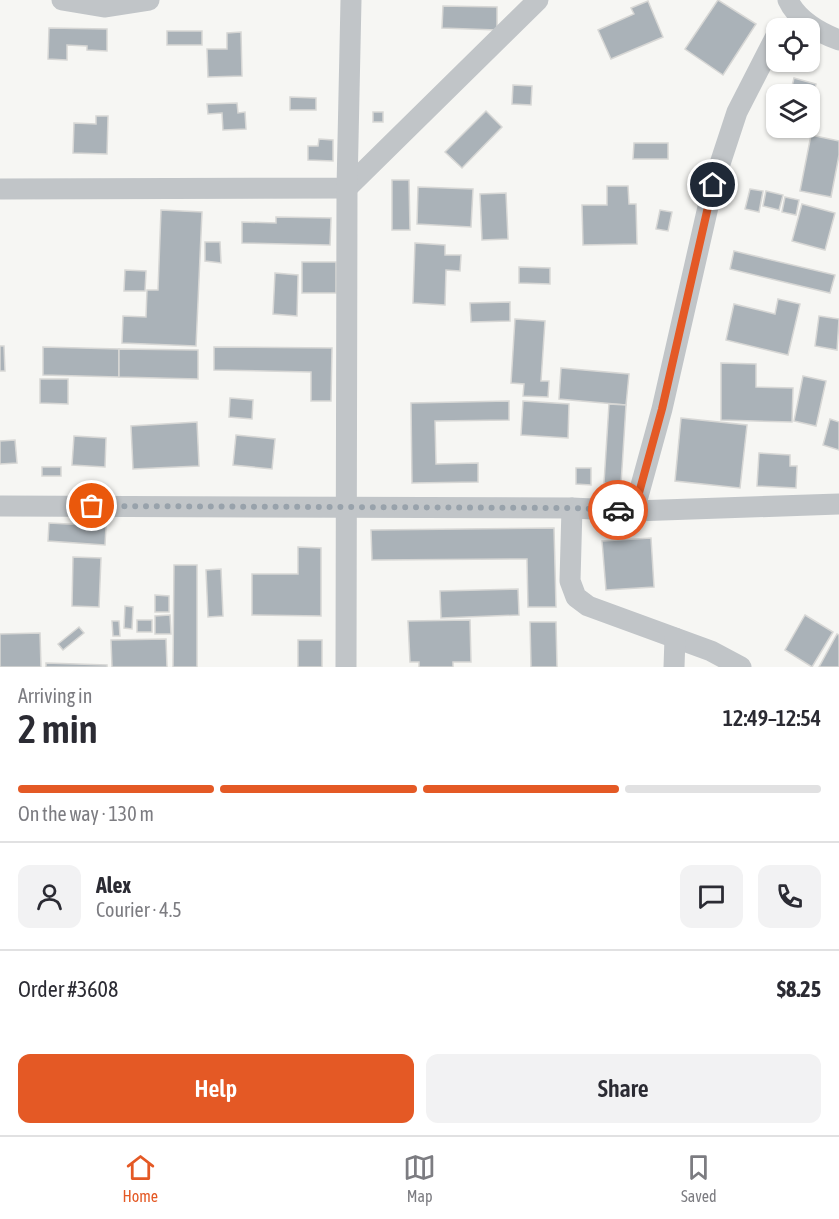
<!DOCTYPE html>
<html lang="en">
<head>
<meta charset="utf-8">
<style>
	:root { --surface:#fff; --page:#f2f2f3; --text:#2b2b33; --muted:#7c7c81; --line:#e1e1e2; --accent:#e45925 }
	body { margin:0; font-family:"Asap Condensed",sans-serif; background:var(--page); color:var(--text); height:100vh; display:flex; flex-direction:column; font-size:22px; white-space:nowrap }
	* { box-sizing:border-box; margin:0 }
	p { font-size:20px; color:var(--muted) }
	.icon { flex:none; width:33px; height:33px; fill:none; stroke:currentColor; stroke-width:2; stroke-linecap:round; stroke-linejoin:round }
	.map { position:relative; height:667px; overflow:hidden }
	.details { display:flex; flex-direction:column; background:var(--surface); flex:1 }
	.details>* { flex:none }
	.tools { position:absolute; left:766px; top:18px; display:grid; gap:12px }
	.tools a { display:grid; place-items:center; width:54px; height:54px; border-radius:12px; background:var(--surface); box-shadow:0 2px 4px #0004; font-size:30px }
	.pin { position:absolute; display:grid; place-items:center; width:51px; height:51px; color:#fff; margin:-26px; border:3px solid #fff; border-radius:50%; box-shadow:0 2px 6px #0007 }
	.courier { position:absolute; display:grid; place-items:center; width:60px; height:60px; margin:-30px; border:4px solid #e45925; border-radius:50%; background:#fff; color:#222; box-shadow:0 2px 8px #0007 }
	.headline em { font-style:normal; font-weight:600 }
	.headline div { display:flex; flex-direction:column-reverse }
	.headline { display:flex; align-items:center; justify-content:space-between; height:102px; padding:0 18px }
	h1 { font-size:39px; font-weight:600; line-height:45px }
	.bar { display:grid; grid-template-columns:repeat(4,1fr); gap:9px 6px; align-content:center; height:72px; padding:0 18px }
	.bar i { height:8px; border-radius:4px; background:var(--line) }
	.bar .on { background:var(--accent) }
	.bar p { grid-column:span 4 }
	.line { display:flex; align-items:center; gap:15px; padding:0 18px; border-top:2px solid var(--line) }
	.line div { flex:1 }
	.round { display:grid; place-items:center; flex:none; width:63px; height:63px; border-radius:12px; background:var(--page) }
	.cta { display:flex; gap:12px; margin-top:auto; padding:12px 18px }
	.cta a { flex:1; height:69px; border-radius:12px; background:var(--accent); color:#fff; font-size:24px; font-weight:600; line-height:69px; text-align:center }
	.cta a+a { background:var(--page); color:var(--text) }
	.dock { display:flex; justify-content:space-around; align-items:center; height:84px; border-top:2px solid var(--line); background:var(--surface); font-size:16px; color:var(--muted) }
	.dock a { display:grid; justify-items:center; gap:3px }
	.dock .on { color:var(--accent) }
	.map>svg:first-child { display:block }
	.building { fill:#aab2b8; stroke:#d7d7d5; stroke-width:1.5 }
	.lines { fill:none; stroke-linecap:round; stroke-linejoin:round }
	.street { stroke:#c1c5c8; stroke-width:21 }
	.done { stroke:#98a2ab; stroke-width:6; stroke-dasharray:0 10.8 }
	.route { stroke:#e45925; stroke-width:8 }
</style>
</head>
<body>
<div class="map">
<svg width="839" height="667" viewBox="0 0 839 667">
	<rect width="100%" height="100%" fill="#f6f6f3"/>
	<g class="building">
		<path d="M718,0L756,24L723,75L685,49Z"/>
		<path d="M648,1L663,37L611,59L598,30L634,14L631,8Z"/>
		<path d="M443,6L497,7V30L442,28Z"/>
		<path d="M49,28L107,29V51L87,50V46L67,45V60L48,59Z"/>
		<rect x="167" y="31" width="35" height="14"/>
		<path d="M241,32L242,76L208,77L207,49H227V33Z"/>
		<path d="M794,78L816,84L810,108V94H790Z"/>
		<path d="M513,85L532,86L531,105L512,104Z"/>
		<path d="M290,97L316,98V110H290Z"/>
		<path d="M237,103L238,113L245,112L246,129L223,130L222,113L208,114L207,104Z"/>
		<path d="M486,111L502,127L462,168L445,152Z"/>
		<rect x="373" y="112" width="10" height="10"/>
		<path d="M96,116H108L107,154L73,153L74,123L96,124Z"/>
		<path d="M811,135L839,141V155L831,197L800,191Z"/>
		<path d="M319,139L333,140V161L308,160V146H318Z"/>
		<path d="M634,143H668V159H633Z"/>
		<path d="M392,180H409L410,230H392Z"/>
		<path d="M607,186H628L629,204H636L637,244L583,245L582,205H607Z"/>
		<path d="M418,187L473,189L471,227L417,224Z"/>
		<path d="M750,189L763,191L759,212L745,209Z"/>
		<path d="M766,191L783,195L779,210L763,206Z"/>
		<path d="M506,193L508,239L482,240L480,194Z"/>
		<path d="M785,197L799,200L796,215L782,212Z"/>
		<path d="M802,204L835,213L825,250L792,241Z"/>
		<path d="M161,210L202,212L196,346L122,343L123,316L146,317L147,290H158Z"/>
		<path d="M660,210L672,212L668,231L656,229Z"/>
		<path d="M276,217L331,218L330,245L242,243V222L276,223Z"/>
		<path d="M205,242H220L221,263L205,261Z"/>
		<path d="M415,243L445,245V255H461L460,271L446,270L445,305L413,303Z"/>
		<path d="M734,251L835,275L830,293L730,269Z"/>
		<rect x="302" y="262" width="34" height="31"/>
		<path d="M519,267L550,268V284L519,283Z"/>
		<path d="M125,270L146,271L145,291H124Z"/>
		<path d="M275,273L298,275L297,316L273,314Z"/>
		<path d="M778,299L800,304L788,355L726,340L734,304L775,314Z"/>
		<path d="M510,302V321L471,322L470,303Z"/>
		<path d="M819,316L839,319L837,350L815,346Z"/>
		<path d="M515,319L545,321L541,381H549L548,397L523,396L524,384L511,383Z"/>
		<path d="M0,346H4L5,371H0Z"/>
		<path d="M43,347L119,349V377L43,375Z"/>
		<path d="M214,347L332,348L331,401H311V372L214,370Z"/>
		<path d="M119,349L198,350V379L119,377Z"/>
		<path d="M721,363L756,364V387L793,388L792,422L721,420Z"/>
		<path d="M561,368L629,374L626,405L559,399Z"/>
		<path d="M803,376L826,381L816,426L794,421Z"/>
		<path d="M40,379H68V404L40,403Z"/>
		<path d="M230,398L253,400L252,419L229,417Z"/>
		<path d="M509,401V420L435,421L436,464L478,463V482L412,483L411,403Z"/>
		<path d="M523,401L569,404L568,438L521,435Z"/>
		<path d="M609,404L626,405L621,484L604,483Z"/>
		<path d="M681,418L747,425L740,488L675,481Z"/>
		<path d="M830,419L839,422V450L823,445Z"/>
		<path d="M197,422L199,466L133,469L131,426Z"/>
		<path d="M236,435L275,439L272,469L233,465Z"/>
		<path d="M74,436L106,438L105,467L72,465Z"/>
		<path d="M15,440L17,463L0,464V441Z"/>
		<path d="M759,453L790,455V466H797L796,488L757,486Z"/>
		<rect x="42" y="467" width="19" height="9"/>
		<path d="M576,468H591V485L576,484Z"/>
		<path d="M49,523L106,526L105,545L48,541Z"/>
		<path d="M554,528L556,607H528L527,559L372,560L371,530Z"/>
		<path d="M651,538L654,587L606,590L602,541Z"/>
		<path d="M298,547L321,548V616L252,615V574H298Z"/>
		<path d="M73,557L101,558L99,607L72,606Z"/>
		<path d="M174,565H197V667H173Z"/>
		<path d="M221,569L223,616L208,617L206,570Z"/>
		<path d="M518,589L519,615L441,618L440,591Z"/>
		<path d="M155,595L169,596V612H155Z"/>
		<path d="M125,606L133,607L132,629L124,628Z"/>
		<path d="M170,615L171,634H155V616Z"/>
		<path d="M805,615L833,632L812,667L785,650Z"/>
		<rect x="137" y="620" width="15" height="12"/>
		<path d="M470,620L471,662H453V667H419V662H410L408,621Z"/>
		<path d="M112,621H119L120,636H113Z"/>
		<path d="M530,622H556L557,667H531Z"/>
		<path d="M79,627L84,633L63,650L58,644Z"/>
		<path d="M40,633L41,667H0V634Z"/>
		<path d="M837,634L839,635V667H819Z"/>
		<path d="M166,639L167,667H112L111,640Z"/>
		<rect x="298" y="640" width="24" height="27"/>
		<path d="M46,663L107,665V667H46Z"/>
	</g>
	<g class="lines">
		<g class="street">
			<path d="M62,0L104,7L149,0"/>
			<path d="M788,0C797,20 820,33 839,40"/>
			<path d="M0,189L347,188L538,0"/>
			<path d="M0,506L572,508L634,511L839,504"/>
			<path d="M572,508L570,581L576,597L588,606L711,651L741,667"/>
			<path d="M634,511L662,409L713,185L737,112L777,34"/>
			<path d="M346,667L347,188L351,0"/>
			<path d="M674,667L675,638"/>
		</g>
	</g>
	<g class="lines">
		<path class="done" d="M92,506L572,508L618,510"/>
		<path class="route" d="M618,510L634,511L662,409L713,185"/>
	</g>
</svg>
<div class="tools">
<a><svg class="icon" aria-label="locate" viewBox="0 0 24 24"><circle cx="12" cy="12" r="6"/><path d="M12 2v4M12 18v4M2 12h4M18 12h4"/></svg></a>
<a><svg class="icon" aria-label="layers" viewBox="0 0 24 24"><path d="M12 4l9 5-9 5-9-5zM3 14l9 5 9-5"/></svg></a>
</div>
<div class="pin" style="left:92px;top:506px;background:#ea580c"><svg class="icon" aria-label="bag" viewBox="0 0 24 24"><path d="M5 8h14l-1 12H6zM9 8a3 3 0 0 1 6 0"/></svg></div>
<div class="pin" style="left:713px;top:185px;background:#1f2937"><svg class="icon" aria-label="home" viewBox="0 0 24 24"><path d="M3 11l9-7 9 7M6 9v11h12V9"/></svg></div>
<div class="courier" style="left:618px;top:510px"><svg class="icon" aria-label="car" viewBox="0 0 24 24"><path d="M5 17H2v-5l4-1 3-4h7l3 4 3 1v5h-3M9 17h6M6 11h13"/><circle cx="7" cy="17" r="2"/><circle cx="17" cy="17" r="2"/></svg></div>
</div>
<section class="details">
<div class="headline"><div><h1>2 min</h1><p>Arriving in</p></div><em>12:49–12:54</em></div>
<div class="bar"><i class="on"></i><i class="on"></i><i class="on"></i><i></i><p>On the way · 130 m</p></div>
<div class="line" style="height:108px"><a class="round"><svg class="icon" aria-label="person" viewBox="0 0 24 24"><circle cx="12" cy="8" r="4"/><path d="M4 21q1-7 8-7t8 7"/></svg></a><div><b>Alex</b><p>Courier · 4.5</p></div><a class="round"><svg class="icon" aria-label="chat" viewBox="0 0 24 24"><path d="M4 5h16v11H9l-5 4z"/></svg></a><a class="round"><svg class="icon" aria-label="phone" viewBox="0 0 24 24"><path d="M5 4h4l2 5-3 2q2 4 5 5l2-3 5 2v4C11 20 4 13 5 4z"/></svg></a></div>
<div class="line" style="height:78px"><div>Order #3608</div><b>$8.25</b></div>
<div class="cta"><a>Help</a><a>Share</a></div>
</section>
<nav class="dock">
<a class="on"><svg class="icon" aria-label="home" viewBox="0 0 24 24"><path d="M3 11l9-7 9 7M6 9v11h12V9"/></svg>Home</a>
<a><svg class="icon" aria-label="map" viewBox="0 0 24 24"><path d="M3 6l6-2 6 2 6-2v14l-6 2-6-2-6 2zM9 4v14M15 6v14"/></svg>Map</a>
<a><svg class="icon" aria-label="saved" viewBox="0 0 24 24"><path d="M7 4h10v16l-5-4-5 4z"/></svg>Saved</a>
</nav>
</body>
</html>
